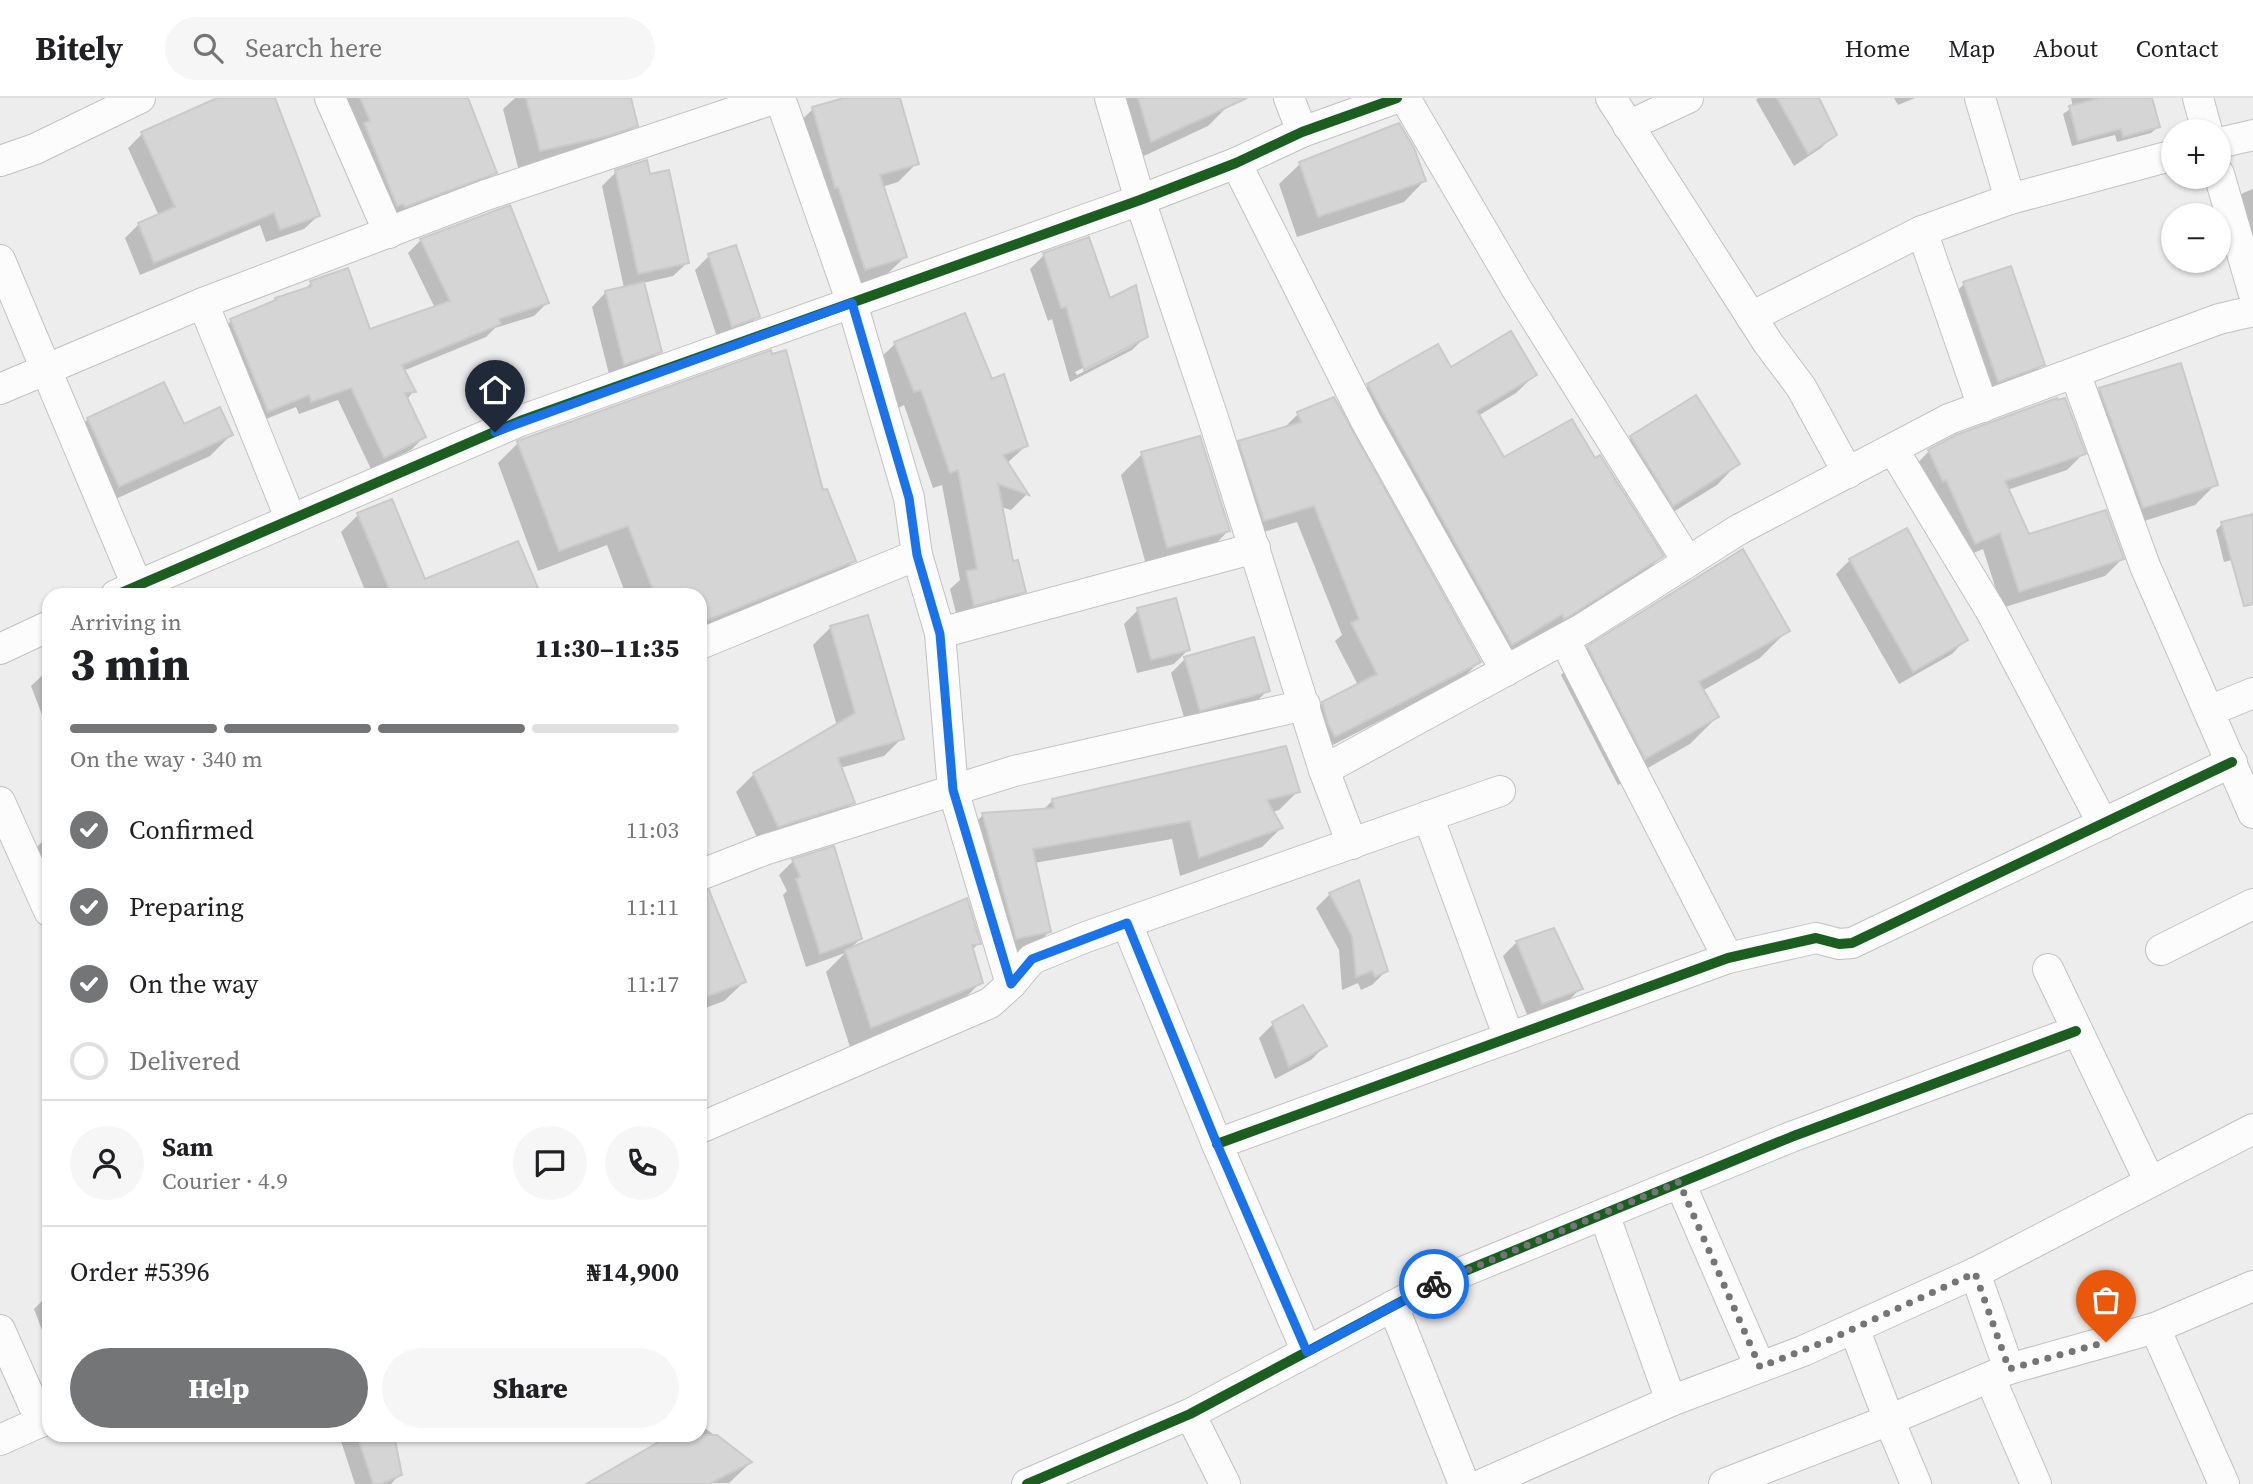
<!DOCTYPE html>
<html lang="en">
<head>
<meta charset="utf-8">
<style>
	:root { --surface:#fff; --page:#f6f6f6; --text:#202124; --muted:#757577; --line:#e0e0e0; --accent:#747576 }
	body { margin:0; font-family:"Source Serif 4",serif; background:var(--page); color:var(--text); height:100vh; display:flex; flex-direction:column; font-size:26px; white-space:nowrap }
	* { box-sizing:border-box; margin:0 }
	p { font-size:23px; color:var(--muted) }
	.icon { flex:none; width:38px; height:38px; fill:none; stroke:currentColor; stroke-width:2; stroke-linecap:round; stroke-linejoin:round }
	.map { position:relative; flex:1; overflow:hidden }
	.sheet { position:absolute; left:42px; top:490px; width:665px; height:854px; display:flex; flex-direction:column; background:var(--surface); border-radius:21px; box-shadow:0 2px 5px #0004 }
	.sheet>* { flex:none }
	.tools { position:absolute; left:2161px; top:21px; display:grid; gap:14px }
	.tools a { display:grid; place-items:center; width:70px; height:70px; border-radius:50%; background:var(--surface); box-shadow:0 2px 5px #0004; font-size:35px }
	.pin { position:absolute; display:grid; place-items:center; width:60px; height:60px; color:#fff; margin:-72px -30px; border-radius:50% 50% 50% 0; rotate:-45deg; box-shadow:0 0 7px #0007 }
	.pin .icon { rotate:45deg }
	.courier { position:absolute; display:grid; place-items:center; width:70px; height:70px; margin:-35px; border:5px solid #1a73e8; border-radius:50%; background:#fff; color:#222; box-shadow:0 2px 9px #0007 }
	.summary em { font-style:normal; font-weight:800 }
	.summary div { display:flex; flex-direction:column-reverse }
	.summary { display:flex; align-items:center; justify-content:space-between; height:119px; padding:0 28px }
	h1 { font-size:46px; font-weight:800; line-height:52px }
	.bar { display:grid; grid-template-columns:repeat(4,1fr); gap:10px 7px; align-content:center; height:84px; padding:0 28px }
	.bar i { height:9px; border-radius:5px; background:var(--line) }
	.bar .selected { background:var(--accent) }
	.bar p { grid-column:span 4 }
	.line { display:flex; align-items:center; gap:18px; padding:0 28px; border-top:2px solid var(--line) }
	.line div { flex:1 }
	.round { display:grid; place-items:center; flex:none; width:74px; height:74px; border-radius:37px; background:var(--page) }
	ol { padding:0 28px; list-style:none }
	li { display:flex; align-items:center; gap:21px; height:77px }
	li p { margin-inline-start:auto }
	li .icon { padding:7px; border-radius:50%; background:var(--accent); color:#fff; stroke-width:4 }
	li:last-child { color:var(--muted) }
	li i { width:38px; height:38px; border:4px solid var(--line); border-radius:50% }
	.cta { display:flex; gap:14px; margin-top:auto; padding:14px 28px }
	.cta a { flex:1; height:80px; border-radius:42px; background:var(--accent); color:#fff; font-size:28px; font-weight:800; line-height:80px; text-align:center }
	.cta a+a { background:var(--page); color:var(--text) }
	header { display:flex; align-items:center; gap:42px; box-sizing:border-box; height:98px; padding:0 35px; background:var(--surface); border-bottom:2px solid var(--line) }
	header strong { font-size:33px }
	nav { display:flex; gap:38px; margin-inline-start:auto; font-size:24px }
	.search { width:490px; height:63px; background:var(--page); display:flex; align-items:center; gap:18px; box-sizing:border-box; padding:0 24px; border-radius:38px; color:var(--muted); font-size:26px }
	.map>svg:first-child { display:block }
	.shadow { fill:#0003; fill-rule:evenodd }
	.building { fill:#d5d5d5; stroke:#cacaca; stroke-width:2 }
	.lines { fill:none; stroke-linecap:round; stroke-linejoin:round }
	.minor-casing { stroke:#c2c2c3; stroke-width:32 }
	.minor { stroke:#fcfcfc; stroke-width:30 }
	.cycleway-casing { stroke:#f9fafd; stroke-width:15 }
	.cycleway { stroke:#1b5e20; stroke-width:10 }
	.done { stroke:#747576; stroke-width:7; stroke-dasharray:0 12.6 }
	.route { stroke:#1a73e8; stroke-width:9 }
</style>
</head>
<body>
<header>
<strong>Bitely</strong>
<div class="search"><svg class="icon" aria-label="search" viewBox="0 0 24 24"><circle cx="10" cy="10" r="6"/><path d="M15 15l6 6"/></svg>Search here</div>
<nav><a>Home</a><a>Map</a><a>About</a><a>Contact</a></nav>
</header>
<div class="map">
<svg width="2253" height="1386" viewBox="0 0 2253 1386">
	<rect width="100%" height="100%" fill="#ededee"/>
	<g class="shadow">
		<path d="M217,0H273L318,118L304,131L266,144L260,127L140,177L125,140L139,126L159,118L128,50L142,36L213,4Z"/>
		<path d="M333,0H466L495,74L477,93L385,123Z"/>
		<path d="M515,0H629L636,27L615,48L519,73L503,11Z"/>
		<path d="M850,0H898L917,65L898,84L882,89L905,159L886,177L846,190L794,29L813,11Z"/>
		<path d="M1111,0H1225L1228,8L1208,28L1131,64Z"/>
		<path d="M1758,0H1817L1835,36L1821,50L1794,68L1756,2Z"/>
		<path d="M1894,0H1915L1898,7Z"/>
		<path d="M2071,0H2150L2158,29L2151,35L2117,44L2115,37L2072,48L2063,16L2073,9Z"/>
		<path d="M1300,66L1424,83L1404,104L1297,139L1279,86Z"/>
		<path d="M616,74L649,78L687,165L673,178L643,185L660,253L646,267L610,280L592,209L605,195L624,190L602,88Z"/>
		<path d="M2253,91V138L2246,141L2229,108L2243,95Z"/>
		<path d="M1088,141L1109,203L1146,238L1132,252L1070,284L1052,221L1048,223L1030,171L1044,157ZM1133,244V248L1077,277L1075,274Z"/>
		<path d="M421,142L547,205L534,218L495,230L486,239L403,273L413,294L406,302L424,339L411,352L371,371L338,302L299,316L296,309L256,325L218,236L231,223L303,193L311,185L369,233L435,210L408,155Z"/>
		<path d="M709,158L758,218L744,232L718,242L695,172Z"/>
		<path d="M1964,186L2043,266L2030,280L1984,297L1950,200Z"/>
		<path d="M964,218L991,283L1026,348L1007,365L1027,396L1011,412L1001,409L1012,465L1024,493L1007,510L958,523L950,491L960,482L942,387L933,390L904,307L898,310L878,262L895,246Z"/>
		<path d="M1450,271L1535,277L1516,295L1478,318L1504,362L1662,458L1643,477L1545,538L1543,535L1493,564L1350,306L1368,288Z"/>
		<path d="M2100,291L2216,386L2195,407L2122,430L2079,312Z"/>
		<path d="M1695,299L1737,366L1717,387L1652,427L1610,360L1631,340Z"/>
		<path d="M2057,304L2084,355L2067,372L2007,392L2028,438L2122,461L2105,478L2002,510L1983,451L1957,462L1913,370L1929,353Z"/>
		<path d="M1298,316L1479,564L1462,581L1317,655L1306,622L1323,605L1358,587L1335,543L1342,537L1297,424L1247,439L1222,361L1239,344L1283,331Z"/>
		<path d="M88,321L183,328L231,337L210,358L98,409L67,342Z"/>
		<path d="M518,345L822,395L854,463L833,484L700,536V497H626L607,447L538,473L498,365Z"/>
		<path d="M1142,356L1228,433L1208,454L1147,470L1121,377Z"/>
		<path d="M358,417L424,483L539,497H367L341,434Z"/>
		<path d="M2253,418V457L2224,464L2216,432L2222,426Z"/>
		<path d="M1850,462L1965,542L1952,556L1899,586L1836,476Z"/>
		<path d="M1138,512L1188,552L1174,566L1137,575L1124,526Z"/>
		<path d="M831,529L902,640L884,658L840,670L853,704L836,722L760,746L736,694L754,676L837,628L813,547Z"/>
		<path d="M1787,533L1760,560L1702,593L1717,619L1690,646L1618,687L1561,577L1588,549Z"/>
		<path d="M1185,561L1268,592L1254,606L1186,626L1171,575Z"/>
		<path d="M49,571V635L31,588Z"/>
		<path d="M1298,693L1279,712L1272,714L1281,730L1262,749L1180,778L1172,741L1034,765L1049,834L1030,853L997,859L964,735L983,717L1043,712L1053,702Z"/>
		<path d="M49,741V829L20,766L43,743Z"/>
		<path d="M793,763L860,841L848,853L979,845L972,852L981,884L960,905L850,949L826,874L845,855L806,869L783,797L787,793L779,777Z"/>
		<path d="M1358,785L1386,873L1372,887L1361,892L1358,885L1342,892L1339,852L1316,810L1330,796Z"/>
		<path d="M700,795L744,884L724,903L700,912Z"/>
		<path d="M1517,844L1581,890L1567,904L1528,919L1503,858Z"/>
		<path d="M1273,926L1325,948L1311,962L1275,981L1259,940Z"/>
		<path d="M49,1196V1251L34,1211Z"/>
		<path d="M700,1326L750,1365L729,1385L592,1386L674,1337H700Z"/>
		<path d="M339,1337H392L400,1376L391,1386H355Z"/>
	</g>
	<g class="building">
		<path d="M217,0H275L320,118L280,132L274,115L154,165L138,125L175,109L141,34Z"/>
		<path d="M360,0H468L497,75L405,109L403,106L397,108L364,25L370,23Z"/>
		<path d="M526,0H631L638,28L608,38L540,53Z"/>
		<path d="M844,0H900L919,66L880,77L907,159L865,172L838,89L835,90L812,9Z"/>
		<path d="M1138,0H1247L1151,44Z"/>
		<path d="M1777,0H1819L1837,37L1808,56Z"/>
		<path d="M2099,0H2152L2160,29L2123,39L2121,31L2078,43L2069,8Z"/>
		<path d="M1399,25L1414,50L1426,83L1318,119L1299,64Z"/>
		<path d="M647,62L650,76L669,72L689,165L638,176L615,72Z"/>
		<path d="M510,107L549,205L499,221L501,226L402,267L416,294L405,295L426,339L384,360L351,290L311,304L309,297L268,314L230,221L276,202L275,200L312,188L310,183L348,170L370,231L450,203L420,141Z"/>
		<path d="M1089,139L1110,200L1136,187L1148,239L1084,272L1066,209L1061,210L1043,155Z"/>
		<path d="M736,147L760,219L732,229L708,156Z"/>
		<path d="M2011,168L2045,267L1998,284L1963,184Z"/>
		<path d="M644,184L662,254L624,267L605,193Z"/>
		<path d="M965,215L992,281L1004,276L1028,348L1003,357L1029,397L998,386L1013,463L1018,462L1026,494L974,508L966,473L977,471L958,372L950,375L921,292L914,294L894,244Z"/>
		<path d="M1511,233L1537,277L1477,313L1504,359L1572,321L1595,360L1600,357L1664,458L1573,516L1564,521L1562,517L1512,547L1367,286L1438,246L1451,269Z"/>
		<path d="M771,252L772,256L786,252L823,392L827,391L856,463L700,525V497H655L628,428L559,453L517,343Z"/>
		<path d="M2181,265L2218,387L2143,410L2099,290Z"/>
		<path d="M164,284L184,326L220,309L233,337L119,389L87,320Z"/>
		<path d="M1696,297L1740,366L1673,408L1630,338Z"/>
		<path d="M1334,299L1481,564L1335,639L1328,626L1322,604L1377,576L1351,525L1359,521L1314,408L1264,423L1238,343L1301,324L1297,314Z"/>
		<path d="M2057,300L2058,302L2065,300L2086,356L2005,383L2029,436L2106,412L2124,461L2019,494L2000,435L1975,446L1946,382L1943,384L1928,352L1956,337Z"/>
		<path d="M1200,338L1230,433L1167,450L1141,354Z"/>
		<path d="M392,401L425,481L518,443L541,497H387L391,495L357,415Z"/>
		<path d="M2253,416V506L2244,508L2221,424Z"/>
		<path d="M1907,430L1968,542L1913,574L1849,461Z"/>
		<path d="M1743,451L1790,533L1699,584L1719,619L1645,661L1587,548Z"/>
		<path d="M1176,500L1190,552L1151,562L1137,510Z"/>
		<path d="M868,517L904,641L838,660L855,705L778,729L753,675L855,615L830,528Z"/>
		<path d="M1254,539L1270,593L1200,613L1184,559Z"/>
		<path d="M1286,648L1300,694L1267,702L1283,730L1199,760L1190,723L1033,751L1051,834L1016,841L982,715L1054,710L1052,701Z"/>
		<path d="M834,748L862,841L820,856L796,781L800,779L792,761Z"/>
		<path d="M1359,782L1388,873L1375,879L1372,873L1356,879L1352,838L1329,795Z"/>
		<path d="M709,792L746,884L700,901V794Z"/>
		<path d="M967,800L981,846L972,847L983,885L871,930L845,852Z"/>
		<path d="M1554,830L1583,891L1542,906L1516,843Z"/>
		<path d="M1303,907L1327,948L1289,969L1272,924Z"/>
		<path d="M357,1337H394L402,1377L381,1386H373Z"/>
		<path d="M671,1337H717L752,1364L709,1386H586Z"/>
	</g>
	<g class="lines">
		<defs>
			<g id="minor">
				<path d="M330,0L389,135"/>
				<path d="M780,0L852,205L909,400L917,457L940,535L953,692L1011,886"/>
				<path d="M1110,0L1140,102L1213,320L1324,672L1352,746"/>
				<path d="M1289,0L1302,34"/>
				<path d="M1405,0L1518,193L1688,464"/>
				<path d="M1611,0L1768,245L1801,289L1848,375"/>
				<path d="M1980,0L2010,101"/>
				<path d="M2198,0L2207,33"/>
				<path d="M1628,28L1688,0"/>
				<path d="M2219,45L2253,37"/>
				<path d="M0,63L35,51L140,0"/>
				<path d="M1236,65L1366,323L1506,573"/>
				<path d="M2219,76L2253,193"/>
				<path d="M1922,133L1983,309"/>
				<path d="M0,162L141,497"/>
				<path d="M203,205L291,422"/>
				<path d="M1751,219L1922,133L2010,101L2174,57"/>
				<path d="M2075,275L2145,468L2253,715"/>
				<path d="M0,291L203,205L486,97L776,0"/>
				<path d="M1893,351L1992,515L2103,726"/>
				<path d="M116,497L520,323L1140,102L1236,65L1302,34L1397,0"/>
				<path d="M940,535L1255,450"/>
				<path d="M1564,541L1728,860"/>
				<path d="M700,546L917,457"/>
				<path d="M0,551L49,528"/>
				<path d="M2209,613L2253,595"/>
				<path d="M1324,672L1582,531L1738,432L1949,321L2219,221L2253,213"/>
				<path d="M0,704L49,813"/>
				<path d="M1428,718L1509,940"/>
				<path d="M700,777L764,752L1014,673L1305,607"/>
				<path d="M1127,826L1217,1046L1307,1254"/>
				<path d="M2161,852L2253,806"/>
				<path d="M2048,871L2150,1084"/>
				<path d="M700,1030L990,905L1011,886L1032,861L1086,839L1500,693"/>
				<path d="M1217,1046L1728,860L1816,840L1839,846L1852,845L2232,664"/>
				<path d="M1680,1085L1760,1269"/>
				<path d="M1604,1116L1671,1303"/>
				<path d="M1975,1175L2009,1271"/>
				<path d="M1393,1208L1464,1386"/>
				<path d="M1854,1230L1889,1322L1916,1386"/>
				<path d="M2155,1230L2224,1386"/>
				<path d="M0,1232L41,1324"/>
				<path d="M1990,1280L2036,1386"/>
				<path d="M1190,1316L1225,1386"/>
				<path d="M0,1342L49,1320"/>
				<path d="M1027,1386L1190,1316L1438,1184L1791,1039L2076,933"/>
				<path d="M1483,1386L1671,1303L1803,1253L1975,1175L2253,1031"/>
				<path d="M1724,1386L1889,1322L2009,1271L2155,1230L2253,1188"/>
			</g>
		</defs>
		<use href="#minor" class="minor-casing"/>
		<use href="#minor" class="minor"/>
		<defs>
			<g id="cycleway">
				<path d="M116,497L520,323L1140,102L1236,65L1302,34L1397,0"/>
				<path d="M1217,1046L1728,860L1816,840L1839,846L1852,845L2232,664"/>
				<path d="M1027,1386L1190,1316L1438,1184L1791,1039L2076,933"/>
			</g>
		</defs>
		<use href="#cycleway" class="cycleway-casing"/>
		<use href="#cycleway" class="cycleway"/>
	</g>
	<g class="lines">
		<path class="done" d="M1434,1186L1679,1084L1760,1269L1829,1242L1975,1175L2009,1271L2106,1244"/>
		<path class="route" d="M495,334L852,205L909,400L917,457L940,536L953,692L1011,886L1032,861L1127,825L1217,1046L1307,1254L1434,1186"/>
	</g>
</svg>
<div class="tools">
<a>+</a>
<a>−</a>
</div>
<div class="pin" style="left:2106px;top:1244px;background:#ea580c"><svg class="icon" aria-label="bag" viewBox="0 0 24 24"><path d="M5 8h14l-1 12H6zM9 8a3 3 0 0 1 6 0"/></svg></div>
<div class="pin" style="left:495px;top:334px;background:#1f2937"><svg class="icon" aria-label="home" viewBox="0 0 24 24"><path d="M3 11l9-7 9 7M6 9v11h12V9"/></svg></div>
<div class="courier" style="left:1434px;top:1186px"><svg class="icon" aria-label="bike" viewBox="0 0 24 24"><circle cx="6" cy="16" r="4"/><circle cx="18" cy="16" r="4"/><path d="M6 16l4-8h5l3 8M10 8l3 8H6M13 5h3"/></svg></div>
<section class="sheet">
<div class="summary"><div><h1>3 min</h1><p>Arriving in</p></div><em>11:30–11:35</em></div>
<div class="bar"><i class="selected"></i><i class="selected"></i><i class="selected"></i><i></i><p>On the way · 340 m</p></div>
<ol>
<li><svg class="icon" aria-label="check" viewBox="0 0 24 24"><path d="M5 12l5 5 9-10"/></svg>Confirmed<p>11:03</p></li>
<li><svg class="icon" aria-label="check" viewBox="0 0 24 24"><path d="M5 12l5 5 9-10"/></svg>Preparing<p>11:11</p></li>
<li><svg class="icon" aria-label="check" viewBox="0 0 24 24"><path d="M5 12l5 5 9-10"/></svg>On the way<p>11:17</p></li>
<li><i></i>Delivered</li>
</ol>
<div class="line" style="height:126px"><a class="round"><svg class="icon" aria-label="person" viewBox="0 0 24 24"><circle cx="12" cy="8" r="4"/><path d="M4 21q1-7 8-7t8 7"/></svg></a><div><b>Sam</b><p>Courier · 4.9</p></div><a class="round"><svg class="icon" aria-label="chat" viewBox="0 0 24 24"><path d="M4 5h16v11H9l-5 4z"/></svg></a><a class="round"><svg class="icon" aria-label="phone" viewBox="0 0 24 24"><path d="M5 4h4l2 5-3 2q2 4 5 5l2-3 5 2v4C11 20 4 13 5 4z"/></svg></a></div>
<div class="line" style="height:91px"><div>Order #5396</div><b>₦14,900</b></div>
<div class="cta"><a>Help</a><a>Share</a></div>
</section>
</div>
</body>
</html>
